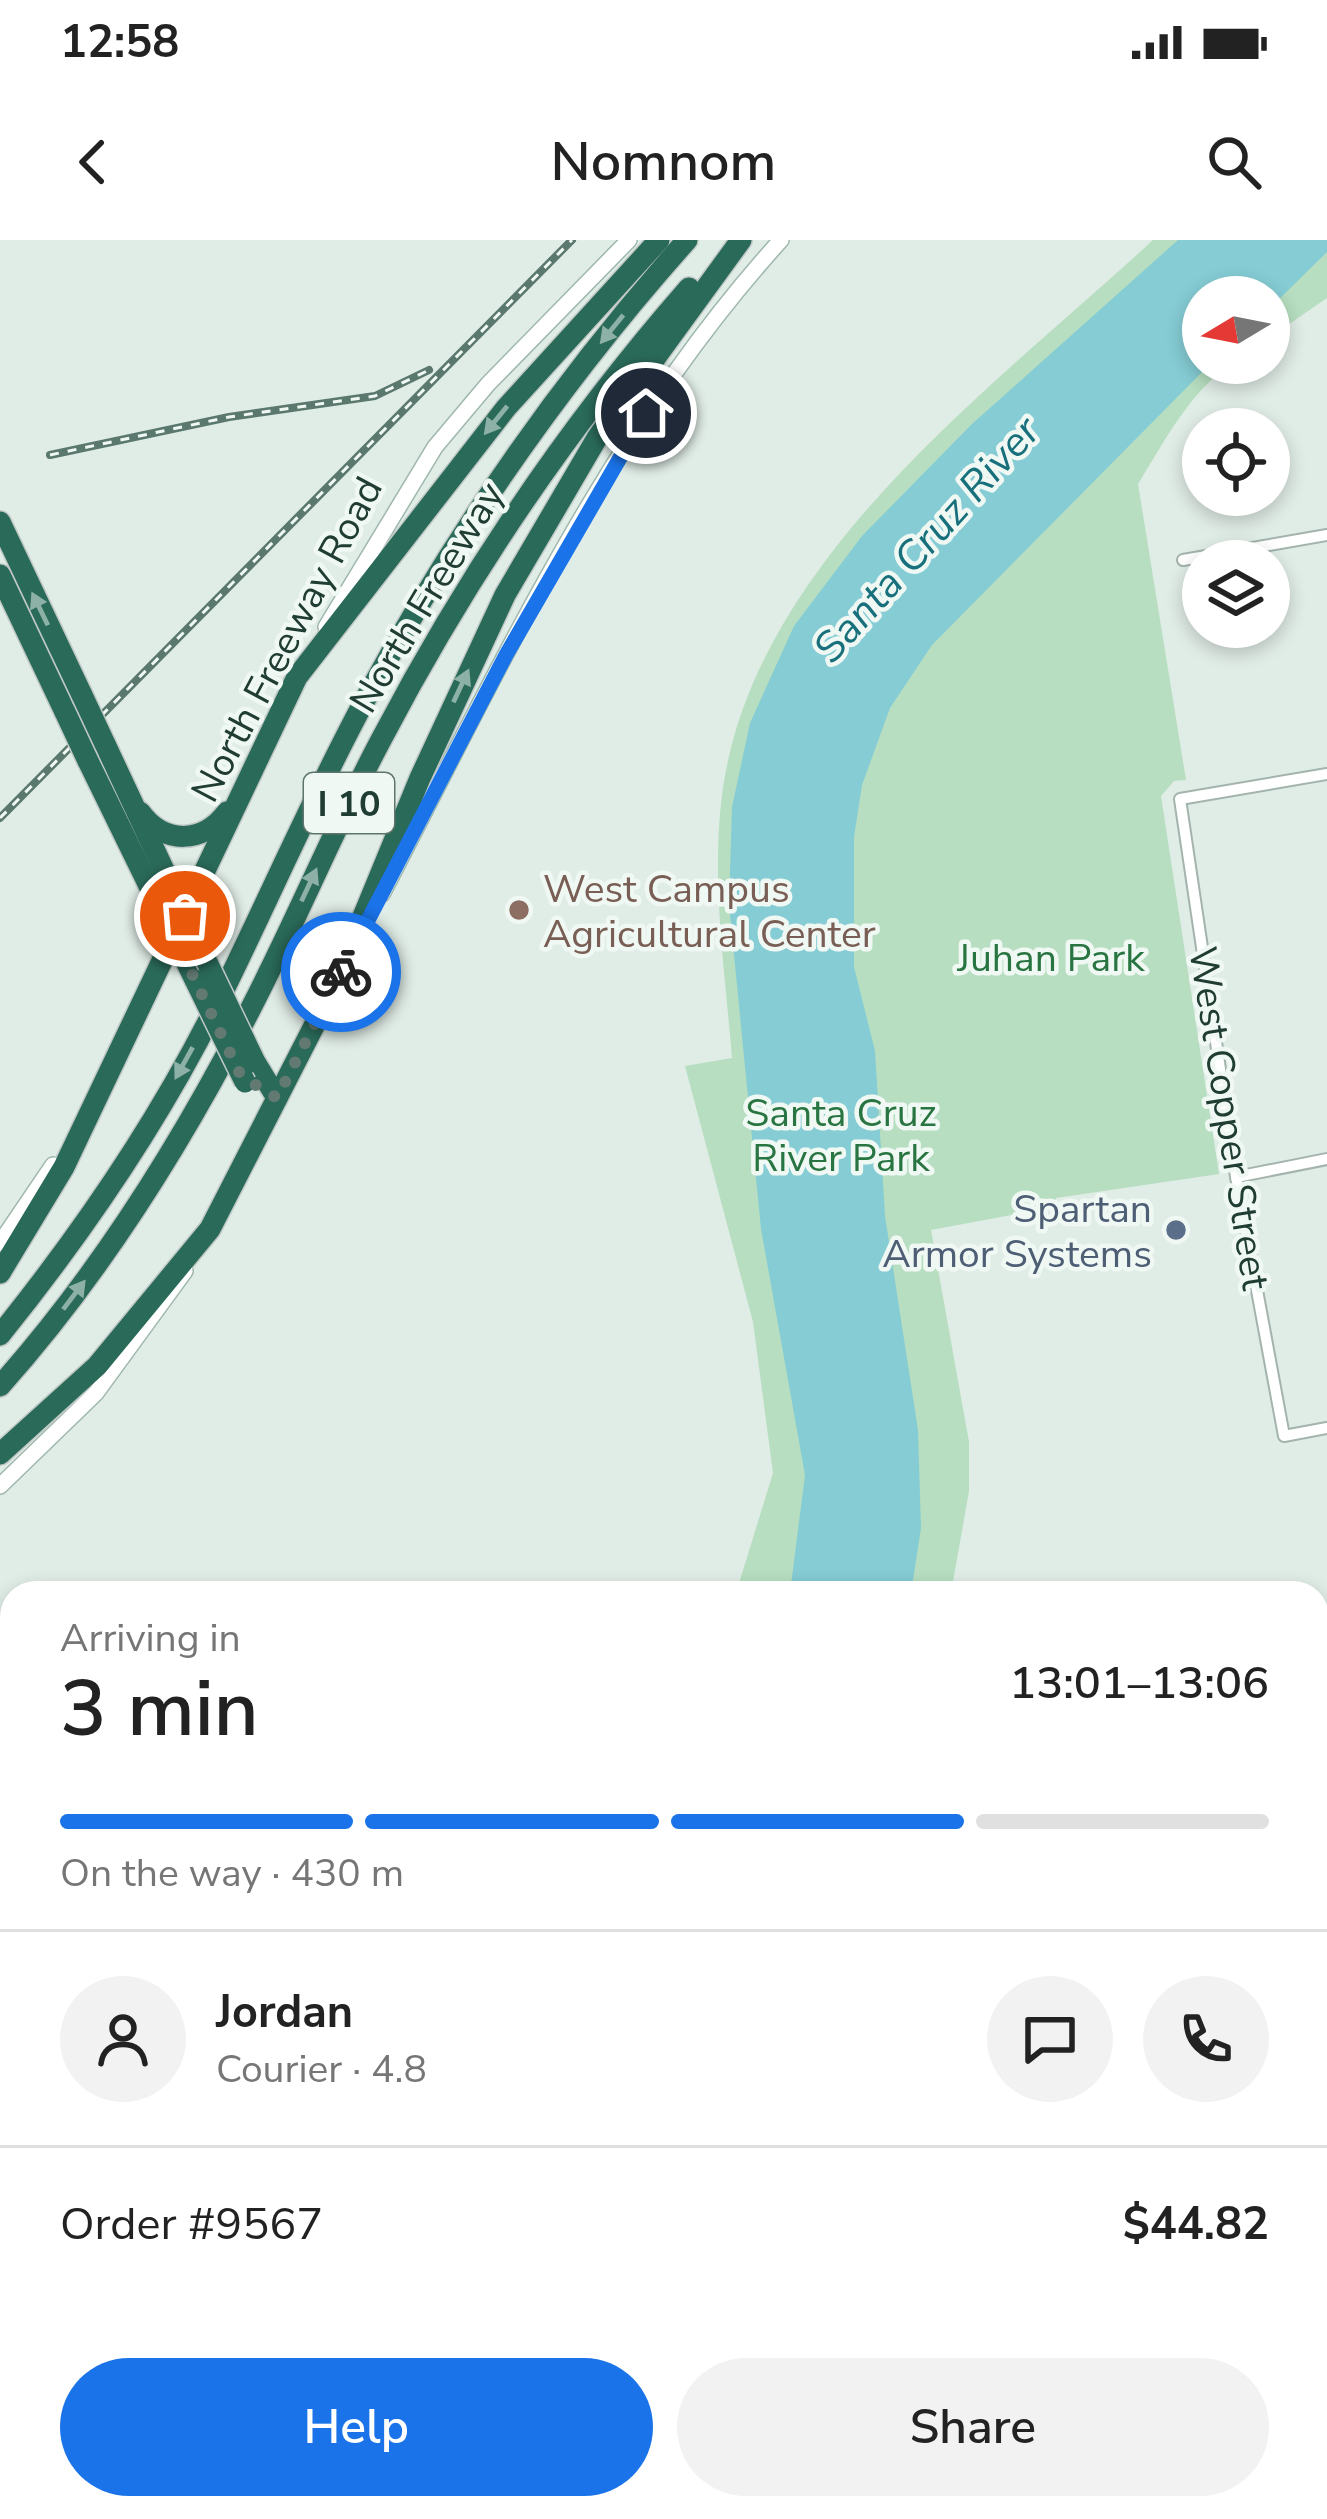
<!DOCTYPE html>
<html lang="en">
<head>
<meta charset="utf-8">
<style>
	:root { --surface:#fff; --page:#f2f2f2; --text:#222; --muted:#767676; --line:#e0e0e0; --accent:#1a73e8 }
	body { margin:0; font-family:"Nunito Sans",sans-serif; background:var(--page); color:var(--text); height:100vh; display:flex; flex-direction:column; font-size:45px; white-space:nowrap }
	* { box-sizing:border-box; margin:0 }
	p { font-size:39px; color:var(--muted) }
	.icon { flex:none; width:66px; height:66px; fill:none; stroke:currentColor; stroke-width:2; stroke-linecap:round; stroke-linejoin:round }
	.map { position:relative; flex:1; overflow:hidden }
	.sheet { position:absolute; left:0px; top:1341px; width:1329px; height:939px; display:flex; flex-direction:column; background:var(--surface); border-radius:36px 36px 0 0; box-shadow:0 6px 18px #0003 }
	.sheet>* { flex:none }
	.needle { width:78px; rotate:260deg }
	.controls { position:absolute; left:1182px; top:36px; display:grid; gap:24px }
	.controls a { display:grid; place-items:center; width:108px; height:108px; border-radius:50%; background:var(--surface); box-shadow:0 6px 18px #0003; font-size:60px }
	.pin { position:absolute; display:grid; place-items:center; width:102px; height:102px; color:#fff; margin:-51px; border:6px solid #fff; border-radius:50%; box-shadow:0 3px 12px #0007 }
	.courier { position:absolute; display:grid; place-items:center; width:120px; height:120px; margin:-60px; border:9px solid #1a73e8; border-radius:50%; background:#fff; color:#222; box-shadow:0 3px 15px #0007 }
	.head em { font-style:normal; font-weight:600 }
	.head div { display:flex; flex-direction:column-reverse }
	.head { display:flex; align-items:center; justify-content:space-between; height:204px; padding:0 60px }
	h1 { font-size:78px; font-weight:600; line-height:90px }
	.bar { display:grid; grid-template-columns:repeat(4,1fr); gap:18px 12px; align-content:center; height:144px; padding:0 60px }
	.bar i { height:15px; border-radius:9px; background:var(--line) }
	.bar .on { background:var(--accent) }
	.bar p { grid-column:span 4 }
	.line { display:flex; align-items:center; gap:30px; padding:0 60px; border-top:3px solid var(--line) }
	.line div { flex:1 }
	.round { display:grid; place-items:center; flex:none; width:126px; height:126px; border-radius:63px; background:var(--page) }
	.primary-button { display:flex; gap:24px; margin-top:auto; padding:24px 60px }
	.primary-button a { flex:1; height:138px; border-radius:72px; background:var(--accent); color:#fff; font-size:48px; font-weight:600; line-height:138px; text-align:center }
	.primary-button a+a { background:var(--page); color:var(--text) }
	.status { display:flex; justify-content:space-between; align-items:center; height:84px; padding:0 60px; background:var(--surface); direction:ltr }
	.status svg { height:33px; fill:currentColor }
	header { display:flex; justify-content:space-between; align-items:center; height:156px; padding:0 60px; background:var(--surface); font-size:54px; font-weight:600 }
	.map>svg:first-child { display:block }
	.green { fill:#b7dec0 }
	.water { fill:#85ccd4 }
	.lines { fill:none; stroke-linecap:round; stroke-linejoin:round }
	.stream { stroke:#85ccd4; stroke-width:3 }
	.street-casing { stroke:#a3b4ad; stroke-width:14 }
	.secondary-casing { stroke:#9eb8ad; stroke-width:18 }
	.highway-casing { stroke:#c1c9c6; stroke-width:24 }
	.street { stroke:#fff; stroke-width:10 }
	.secondary { stroke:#fff; stroke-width:15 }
	.highway { stroke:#2a6a59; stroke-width:21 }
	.rail-casing { stroke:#5a786e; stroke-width:8 }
	.rail { stroke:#f0f8f4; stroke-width:3; stroke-dasharray:9; stroke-linecap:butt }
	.highway-bridge-casing { stroke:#c1c9c6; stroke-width:24; stroke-linecap:butt }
	.highway-bridge { stroke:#2a6a59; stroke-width:21 }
	.oneway { fill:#8db1a6 }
	.done { stroke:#637a72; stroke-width:12; stroke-dasharray:0 21.6 }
	.route { stroke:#1a73e8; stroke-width:15 }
	.education-dot { fill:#8d6e63; stroke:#f0f8f4; stroke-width:4.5 }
	.service-dot { fill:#5c6f8a; stroke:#f0f8f4; stroke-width:4.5 }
	.labels { text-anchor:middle; stroke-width:9; stroke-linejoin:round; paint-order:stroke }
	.shield { fill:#f0f8f4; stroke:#5e756d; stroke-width:3 }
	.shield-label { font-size:36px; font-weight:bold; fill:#203d33 }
	.street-label { font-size:39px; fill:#203d33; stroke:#f0f8f4 }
	.education-label { font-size:39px; fill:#785e54; stroke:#f0f8f4; text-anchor:start }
	.park-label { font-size:39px; fill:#287541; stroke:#f0f8f4 }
	.service-label { font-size:39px; fill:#4e5e75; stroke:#f0f8f4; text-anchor:end }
	.water-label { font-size:42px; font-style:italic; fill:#17707b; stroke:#f0f8f4 }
</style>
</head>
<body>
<div class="status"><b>12:58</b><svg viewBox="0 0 49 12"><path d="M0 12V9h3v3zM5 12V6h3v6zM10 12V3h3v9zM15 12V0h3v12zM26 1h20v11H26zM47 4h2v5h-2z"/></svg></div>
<header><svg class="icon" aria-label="back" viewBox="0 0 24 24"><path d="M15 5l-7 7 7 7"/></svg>Nomnom<svg class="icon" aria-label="search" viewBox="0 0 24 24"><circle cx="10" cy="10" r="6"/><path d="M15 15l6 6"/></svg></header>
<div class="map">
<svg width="1327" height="2279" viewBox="0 0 1327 2279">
	<rect width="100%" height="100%" fill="#e0ece6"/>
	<g class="green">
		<path d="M1153,0H1327V58L1269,98V57H1203V123H1232C1189,153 1166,199 1138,244L1186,540L1174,541L1161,556L1219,934L1056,958L1055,967L931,990L969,1202V1251L951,1353H736L773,1233L753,1082L685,826L732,818C725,731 711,641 722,555C752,321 991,150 1153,0Z"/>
		<path d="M12,1651V2268H252L254,2279H0V1655Z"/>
	</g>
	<g class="water">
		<path d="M1178,0H1327V12L1269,69V57H1203V123H1211L932,405L890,468L862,545L854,597V727L875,811L885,976L918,1190L921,1288L911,1353H790L805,1235L761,989L729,664L732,567L750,483L794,386L862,296L972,184Z"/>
		<path d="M12,1700V1830L0,1837V1705Z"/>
	</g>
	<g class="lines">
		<g class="stream">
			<path d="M1317,1904L1327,1902"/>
			<path d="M656,2277L660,2268"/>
		</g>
		<defs>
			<g id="street">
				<path d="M1183,320L1327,295"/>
				<path d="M1327,534L1180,559L1236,937L1284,1196L1327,1188"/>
				<path d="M1236,937L1327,919"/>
				<path d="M1317,1980L1327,1978"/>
				<path d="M768,2268L770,2279"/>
				<path d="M926,2268L928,2279"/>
				<path d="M1050,2268L1052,2279"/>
				<path d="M1103,2268L1105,2279"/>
				<path d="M1268,2268L1270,2279"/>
				<path d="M402,2279L406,2268"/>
			</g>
			<g id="secondary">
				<path d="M326,387L435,207L488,144L629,0"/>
				<path d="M382,654C500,428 608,190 781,0"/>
				<path d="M0,1003L53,925"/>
				<path d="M0,1246L96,1153L185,1031"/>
			</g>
			<g id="highway">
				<path d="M0,282L82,455"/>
				<path d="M0,335L65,472"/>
				<path d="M105,504L206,720"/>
				<path d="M88,521L195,740"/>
				<path d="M140,572C164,605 203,604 227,572"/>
				<path d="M255,822L277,858"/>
				<path d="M0,1033L64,927L297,437L506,168L659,0"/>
				<path d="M0,1095C83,992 159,881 218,762C268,661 312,558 365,460C454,296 563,139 687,0"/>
				<path d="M0,1146C101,1033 182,903 251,768C297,679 335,586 382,498C466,338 570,184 689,48"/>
				<path d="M0,1214L97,1126L210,989L334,747L420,538L505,355L597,198L741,0"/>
			</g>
		</defs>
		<use href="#street" class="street-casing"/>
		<use href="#secondary" class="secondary-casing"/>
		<use href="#highway" class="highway-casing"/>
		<use href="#street" class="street"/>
		<use href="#secondary" class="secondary"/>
		<use href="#highway" class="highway"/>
		<defs>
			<g id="rail">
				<path d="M50,215L229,177L375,156L429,130"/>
				<path d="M0,578L572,0"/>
			</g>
		</defs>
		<use href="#rail" class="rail-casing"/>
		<use href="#rail" class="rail"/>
		<defs>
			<g id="highway-bridge">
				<path d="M82,455L105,504"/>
				<path d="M65,472L88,521"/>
				<path d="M206,720L255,822"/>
				<path d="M195,740L245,842"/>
			</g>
		</defs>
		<use href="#highway-bridge" class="highway-bridge-casing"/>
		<use href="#highway-bridge" class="highway-bridge"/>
	</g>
	<defs><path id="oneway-solid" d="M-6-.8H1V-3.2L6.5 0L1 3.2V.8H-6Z" transform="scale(3)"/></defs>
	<g class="oneway">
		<use href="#oneway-solid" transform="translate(612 89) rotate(129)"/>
		<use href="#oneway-solid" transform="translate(496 180) rotate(129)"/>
		<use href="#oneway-solid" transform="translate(40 369) rotate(-116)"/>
		<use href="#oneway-solid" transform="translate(461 446) rotate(-65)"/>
		<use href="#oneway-solid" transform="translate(309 645) rotate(-65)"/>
		<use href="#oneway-solid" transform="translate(184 823) rotate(119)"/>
		<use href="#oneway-solid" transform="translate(74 1055) rotate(-53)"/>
	</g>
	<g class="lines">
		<path class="done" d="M185,676L175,698L241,836L277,858L341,732"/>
		<path class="route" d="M341,732L506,415L646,173"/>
	</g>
	<circle class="education-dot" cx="519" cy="670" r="12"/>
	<circle class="service-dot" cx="1176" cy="990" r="12"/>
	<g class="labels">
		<rect class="shield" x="304" y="533" width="90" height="60" rx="9"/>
		<g class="shield-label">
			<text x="349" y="576">I 10</text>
		</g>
		<g class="street-label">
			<text transform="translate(426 357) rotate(-59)" y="14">North Freeway</text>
			<text transform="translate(286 399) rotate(-62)" y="14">North Freeway Road</text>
			<text transform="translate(1230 878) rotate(81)" y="14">West Copper Street</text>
		</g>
		<g class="education-label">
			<text x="543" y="662">West Campus<tspan x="543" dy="45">Agricultural Center</tspan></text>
		</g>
		<g class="park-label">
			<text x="1051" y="731">Juhan Park</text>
			<text x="841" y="886">Santa Cruz<tspan x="841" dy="45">River Park</tspan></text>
		</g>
		<g class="service-label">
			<text x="1152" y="982">Spartan<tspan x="1152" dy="45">Armor Systems</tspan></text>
		</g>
		<g class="water-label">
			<text transform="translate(926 299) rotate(-48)" y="15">Santa Cruz River</text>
		</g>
	</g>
</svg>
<div class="controls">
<a><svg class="needle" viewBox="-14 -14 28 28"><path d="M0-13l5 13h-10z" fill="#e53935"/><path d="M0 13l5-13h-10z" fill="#767676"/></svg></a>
<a><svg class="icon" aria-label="locate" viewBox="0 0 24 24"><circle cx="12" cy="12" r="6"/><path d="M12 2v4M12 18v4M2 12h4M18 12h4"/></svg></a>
<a><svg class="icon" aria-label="layers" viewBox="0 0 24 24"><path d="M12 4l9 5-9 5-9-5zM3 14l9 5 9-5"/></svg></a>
</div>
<div class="pin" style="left:185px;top:676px;background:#ea580c"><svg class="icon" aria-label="bag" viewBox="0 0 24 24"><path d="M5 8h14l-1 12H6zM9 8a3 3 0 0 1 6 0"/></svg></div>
<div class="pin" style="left:646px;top:173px;background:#1f2937"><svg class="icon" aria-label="home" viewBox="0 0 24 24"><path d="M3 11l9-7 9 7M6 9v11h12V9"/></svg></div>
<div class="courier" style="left:341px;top:732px"><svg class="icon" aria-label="bike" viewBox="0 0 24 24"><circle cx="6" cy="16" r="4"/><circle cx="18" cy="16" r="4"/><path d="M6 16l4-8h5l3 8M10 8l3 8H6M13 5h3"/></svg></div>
<section class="sheet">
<div class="head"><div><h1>3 min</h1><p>Arriving in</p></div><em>13:01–13:06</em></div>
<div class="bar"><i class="on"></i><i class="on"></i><i class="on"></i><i></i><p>On the way · 430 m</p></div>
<div class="line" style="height:216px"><a class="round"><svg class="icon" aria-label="person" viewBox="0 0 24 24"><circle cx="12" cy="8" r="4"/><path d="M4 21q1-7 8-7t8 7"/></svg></a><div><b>Jordan</b><p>Courier · 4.8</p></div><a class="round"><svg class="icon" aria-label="chat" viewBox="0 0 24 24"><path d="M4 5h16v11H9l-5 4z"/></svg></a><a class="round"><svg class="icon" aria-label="phone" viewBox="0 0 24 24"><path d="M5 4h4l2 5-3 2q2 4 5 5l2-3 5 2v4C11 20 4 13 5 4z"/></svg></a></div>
<div class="line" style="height:156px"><div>Order #9567</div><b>$44.82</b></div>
<div class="primary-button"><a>Help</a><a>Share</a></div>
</section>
</div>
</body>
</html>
